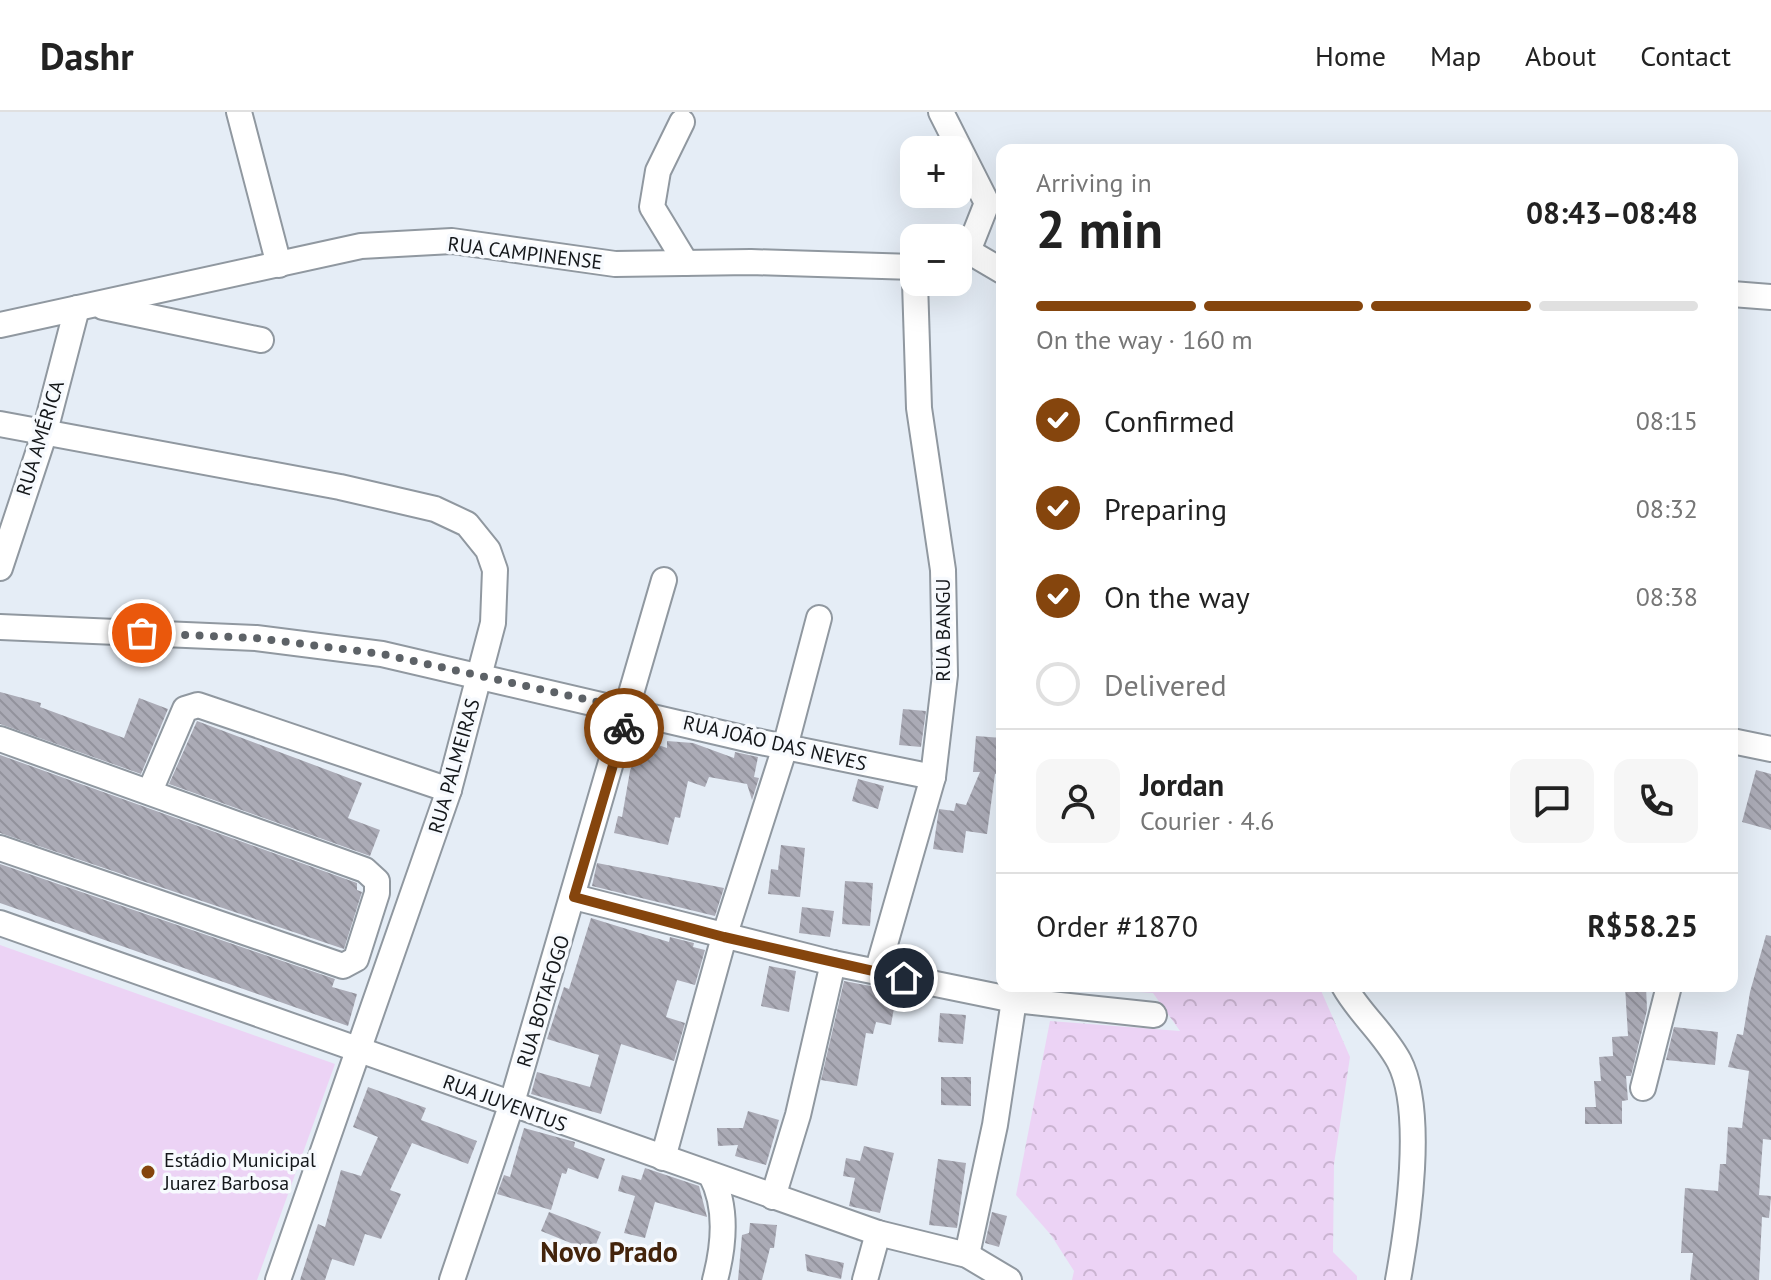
<!DOCTYPE html>
<html lang="en">
<head>
<meta charset="utf-8">
<style>
	:root { --surface:#fff; --page:#f6f6f6; --text:#222; --muted:#767676; --line:#e0e0e0; --accent:#85450d }
	body { margin:0; font-family:"PT Sans",sans-serif; background:var(--page); color:var(--text); height:100vh; display:flex; flex-direction:column; font-size:30px; white-space:nowrap }
	* { box-sizing:border-box; margin:0 }
	p { font-size:26px; color:var(--muted) }
	.icon { flex:none; width:44px; height:44px; fill:none; stroke:currentColor; stroke-width:2; stroke-linecap:round; stroke-linejoin:round }
	.map { position:relative; flex:1; overflow:hidden }
	.panel { position:absolute; left:996px; top:32px; width:742px; height:848px; display:flex; flex-direction:column; background:var(--surface); border-radius:16px; box-shadow:0 8px 32px #0002 }
	.panel>* { flex:none }
	.buttons { position:absolute; left:900px; top:24px; display:grid; gap:16px }
	.buttons a { display:grid; place-items:center; width:72px; height:72px; border-radius:16px; background:var(--surface); box-shadow:0 8px 32px #0002; font-size:40px }
	.pin { position:absolute; display:grid; place-items:center; width:68px; height:68px; color:#fff; margin:-34px; border:4px solid #fff; border-radius:50%; box-shadow:0 2px 8px #0007 }
	.courier { position:absolute; display:grid; place-items:center; width:80px; height:80px; margin:-40px; border:6px solid #85450d; border-radius:50%; background:#fff; color:#222; box-shadow:0 2px 10px #0007 }
	.headline em { font-style:normal; font-weight:800 }
	.headline div { display:flex; flex-direction:column-reverse }
	.headline { display:flex; align-items:center; justify-content:space-between; height:136px; padding:0 40px }
	h1 { font-size:52px; font-weight:800; line-height:60px }
	.bar { display:grid; grid-template-columns:repeat(4,1fr); gap:12px 8px; align-content:center; height:96px; padding:0 40px }
	.bar i { height:10px; border-radius:6px; background:var(--line) }
	.bar .selected { background:var(--accent) }
	.bar p { grid-column:span 4 }
	.line { display:flex; align-items:center; gap:20px; padding:0 40px; border-top:2px solid var(--line) }
	.line div { flex:1 }
	.round { display:grid; place-items:center; flex:none; width:84px; height:84px; border-radius:16px; background:var(--page) }
	ol { padding:0 40px; list-style:none }
	li { display:flex; align-items:center; gap:24px; height:88px }
	li p { margin-inline-start:auto }
	li .icon { padding:8px; border-radius:50%; background:var(--accent); color:#fff; stroke-width:4 }
	li:last-child { color:var(--muted) }
	li i { width:44px; height:44px; border:4px solid var(--line); border-radius:50% }
	header { display:flex; align-items:center; gap:48px; box-sizing:border-box; height:112px; padding:0 40px; background:var(--surface); border-bottom:2px solid var(--line) }
	header strong { font-size:38px }
	nav { display:flex; gap:44px; margin-inline-start:auto; font-size:28px }
	.map>svg:first-child { display:block }
	.green { fill:#ecd3f5 }
	.forest { fill:url(#forest-crowns) }
	.building { fill:url(#building-back-hatch) }
	.lines { fill:none; stroke-linecap:round; stroke-linejoin:round }
	.minor-casing { stroke:#9098a0; stroke-width:28 }
	.minor { stroke:#fff; stroke-width:24 }
	.done { stroke:#5d6267; stroke-width:8; stroke-dasharray:0 14.4 }
	.route { stroke:#85450d; stroke-width:10 }
	.poi-dot { fill:#85450d; stroke:#f7fafe; stroke-width:3 }
	.labels { text-anchor:middle; stroke-width:7; stroke-linejoin:round; paint-order:stroke }
	.street-label { font-size:20px; fill:#14171a; stroke:#f7fafe }
	.poi-label { font-size:20px; fill:#14171a; stroke:#f7fafe; text-anchor:start }
	.district-label { font-size:28px; font-weight:bold; fill:#43240c; stroke:#f7fafe }
</style>
</head>
<body>
<header>
<strong>Dashr</strong>
<nav><a>Home</a><a>Map</a><a>About</a><a>Contact</a></nav>
</header>
<div class="map">
<svg width="1771" height="1168" viewBox="0 0 1771 1168">
	<defs>
		<pattern id="forest-crowns" width="20" height="18" patternUnits="userSpaceOnUse" patternTransform="scale(2)"><rect width="20" height="18" fill="#ecd3f5"/><path d="M2 6a3 3 0 1 1 6 0M12 15a3 3 0 1 1 6 0" fill="none" stroke="#cab4d1"/></pattern>
		<pattern id="building-back-hatch" width="6" height="6" patternUnits="userSpaceOnUse" patternTransform="scale(2)"><rect width="6" height="6" fill="#ababb6"/><path d="M-1 5l2 2M0 0l6 6M5-1l2 2" fill="none" stroke="#92929c"/></pattern>
	</defs>
	<rect width="100%" height="100%" fill="#e5edf6"/>
	<path class="green" d="M0,833L335,952L257,1168H0Z"/>
	<path class="forest" d="M1055,874H1319L1350,945L1334,1052L1333,1140L1357,1164V1168H1072L1074,1159L1051,1123L1016,1083L1050,909L1180,919L1153,881Z"/>
	<g class="building">
		<path d="M0,580L41,591L40,595L124,626L139,586L168,597L141,662L0,612Z"/>
		<path d="M903,597L926,599L921,635L899,633Z"/>
		<path d="M197,609L362,671L348,706L380,718L370,744L169,672Z"/>
		<path d="M976,624L1002,626V663L995,662L987,722L966,719L963,741L933,737L939,697L954,699L956,691L966,693L980,660H973Z"/>
		<path d="M641,627L667,636V629L693,631L734,646L735,640L758,645L754,665L759,666L752,688L747,672L709,665L705,675L688,669L680,706L675,705L668,733L614,721L618,704L622,705L630,659Z"/>
		<path d="M0,643L357,771V778L362,780L344,837L0,721Z"/>
		<path d="M1756,658L1771,662V718L1742,710Z"/>
		<path d="M858,667L884,674L878,697L852,689Z"/>
		<path d="M781,733L805,736L800,785L768,782L771,757L778,758Z"/>
		<path d="M597,751L724,776L715,804L592,774Z"/>
		<path d="M0,752L335,867L332,875L357,882L348,914L0,791Z"/>
		<path d="M845,769L873,771L870,814L842,812Z"/>
		<path d="M802,795L834,799L830,825L799,821Z"/>
		<path d="M591,806L669,830L670,825L694,831L693,835L705,838L695,873L677,868L666,905L685,911L674,949L621,932L601,1002L531,982L537,960L590,975L599,943L547,927L564,875L569,877Z"/>
		<path d="M1766,823L1771,824V1028L1763,1027L1759,1083L1771,1084L1769,1106L1762,1105L1759,1168H1690L1693,1141H1681L1685,1076L1718,1079L1720,1052H1726L1728,1015L1742,1016L1749,959L1728,955L1737,922L1743,923L1750,880Z"/>
		<path d="M769,854L796,859L789,900L761,894Z"/>
		<path d="M844,869L897,879L891,913L876,910L873,922L866,921L857,974L821,968Z"/>
		<path d="M1625,874H1646L1647,898L1631,964H1626L1628,988L1622,989V1012H1585V995H1596L1594,969H1601L1599,945L1613,944L1612,925L1628,924Z"/>
		<path d="M940,901L966,903L963,932L938,930Z"/>
		<path d="M1674,915L1718,920L1715,953L1666,948Z"/>
		<path d="M941,965H971V994L941,993Z"/>
		<path d="M368,975L426,996L421,1008L477,1029L468,1052L412,1031L390,1078L401,1082L381,1127L365,1122L354,1154L332,1147L325,1168H300L318,1112L325,1115L341,1058L361,1064L378,1025L353,1015Z"/>
		<path d="M748,999L779,1008L766,1053L735,1044L738,1033L718,1034L717,1016H743Z"/>
		<path d="M524,1016L575,1030L574,1035L605,1047L598,1067L568,1056L566,1062L562,1061L551,1098L497,1082L504,1063L510,1065Z"/>
		<path d="M864,1034L894,1041L880,1101L849,1094L855,1066L843,1064L846,1046L860,1049Z"/>
		<path d="M938,1047L966,1051L957,1116L929,1113Z"/>
		<path d="M645,1056L699,1074L707,1105L655,1090L645,1126L624,1121L635,1084L618,1079L622,1063L641,1068Z"/>
		<path d="M549,1100L601,1120L593,1140L541,1119Z"/>
		<path d="M992,1100L1007,1104L999,1135L985,1131Z"/>
		<path d="M750,1111L777,1113L774,1136H770L762,1168H738L742,1123L749,1121Z"/>
		<path d="M805,1142L844,1151L841,1167L807,1159Z"/>
	</g>
	<g class="lines">
		<defs>
			<g id="minor">
				<path d="M239,0L279,153"/>
				<path d="M941,0L987,91L968,139"/>
				<path d="M682,10L658,59L652,95L686,151"/>
				<path d="M968,139L1002,159"/>
				<path d="M1732,182L1771,185"/>
				<path d="M103,195L261,228"/>
				<path d="M0,213L361,134L452,129L615,152L751,150L914,155"/>
				<path d="M0,312L340,375L435,397L467,412L488,438L495,458L493,511L449,678L278,1168"/>
				<path d="M0,456L44,323L77,196"/>
				<path d="M0,515L256,526L382,542L751,628L933,665"/>
				<path d="M0,627L365,758L377,769V781L356,847L343,854L0,736"/>
				<path d="M1732,629L1771,637"/>
				<path d="M150,679L185,597L198,593L449,678"/>
				<path d="M574,785L833,851L1014,888L1154,903"/>
				<path d="M0,811L878,1121L967,1143L1009,1168"/>
				<path d="M877,860L933,665L945,563L943,458L919,296L915,170"/>
				<path d="M1344,874C1359,901 1384,921 1399,949C1425,999 1408,1113 1398,1168"/>
				<path d="M1643,976L1669,874"/>
				<path d="M663,1046L724,825L785,635L819,506"/>
				<path d="M711,1063C728,1095 724,1134 715,1168"/>
				<path d="M773,1085L798,1003L833,851"/>
				<path d="M967,1143L995,1013L1014,888"/>
				<path d="M452,1168L511,994L664,468"/>
				<path d="M865,1168L878,1121"/>
			</g>
		</defs>
		<use href="#minor" class="minor-casing"/>
		<use href="#minor" class="minor"/>
	</g>
	<g class="lines">
		<path class="done" d="M142,521L256,526L382,542L629,597L624,616"/>
		<path class="route" d="M624,616L574,785L724,825L904,866"/>
	</g>
	<circle class="poi-dot" cx="148" cy="1060" r="8"/>
	<g class="labels">
		<g class="street-label">
			<text transform="translate(525 141) rotate(7)" y="7">RUA CAMPINENSE</text>
			<text transform="translate(40 326) rotate(-73)" y="7">RUA AMÉRICA</text>
			<text transform="translate(943 518) rotate(-90)" y="7">RUA BANGU</text>
			<text transform="translate(775 631) rotate(13)" y="7">RUA JOÃO DAS NEVES</text>
			<text transform="translate(454 654) rotate(-74)" y="7">RUA PALMEIRAS</text>
			<text transform="translate(543 889) rotate(-73)" y="7">RUA BOTAFOGO</text>
			<text transform="translate(505 991) rotate(20)" y="7">RUA JUVENTUS</text>
		</g>
		<g class="poi-label">
			<text x="164" y="1055">Estádio Municipal<tspan x="164" dy="23">Juarez Barbosa</tspan></text>
		</g>
		<g class="district-label">
			<text x="609" y="1150">Novo Prado</text>
		</g>
	</g>
</svg>
<div class="buttons">
<a>+</a>
<a>−</a>
</div>
<div class="pin" style="left:142px;top:521px;background:#ea580c"><svg class="icon" aria-label="bag" viewBox="0 0 24 24"><path d="M5 8h14l-1 12H6zM9 8a3 3 0 0 1 6 0"/></svg></div>
<div class="pin" style="left:904px;top:866px;background:#1f2937"><svg class="icon" aria-label="home" viewBox="0 0 24 24"><path d="M3 11l9-7 9 7M6 9v11h12V9"/></svg></div>
<div class="courier" style="left:624px;top:616px"><svg class="icon" aria-label="bike" viewBox="0 0 24 24"><circle cx="6" cy="16" r="4"/><circle cx="18" cy="16" r="4"/><path d="M6 16l4-8h5l3 8M10 8l3 8H6M13 5h3"/></svg></div>
<section class="panel">
<div class="headline"><div><h1>2 min</h1><p>Arriving in</p></div><em>08:43–08:48</em></div>
<div class="bar"><i class="selected"></i><i class="selected"></i><i class="selected"></i><i></i><p>On the way · 160 m</p></div>
<ol>
<li><svg class="icon" aria-label="check" viewBox="0 0 24 24"><path d="M5 12l5 5 9-10"/></svg>Confirmed<p>08:15</p></li>
<li><svg class="icon" aria-label="check" viewBox="0 0 24 24"><path d="M5 12l5 5 9-10"/></svg>Preparing<p>08:32</p></li>
<li><svg class="icon" aria-label="check" viewBox="0 0 24 24"><path d="M5 12l5 5 9-10"/></svg>On the way<p>08:38</p></li>
<li><i></i>Delivered</li>
</ol>
<div class="line" style="height:144px"><a class="round"><svg class="icon" aria-label="person" viewBox="0 0 24 24"><circle cx="12" cy="8" r="4"/><path d="M4 21q1-7 8-7t8 7"/></svg></a><div><b>Jordan</b><p>Courier · 4.6</p></div><a class="round"><svg class="icon" aria-label="chat" viewBox="0 0 24 24"><path d="M4 5h16v11H9l-5 4z"/></svg></a><a class="round"><svg class="icon" aria-label="phone" viewBox="0 0 24 24"><path d="M5 4h4l2 5-3 2q2 4 5 5l2-3 5 2v4C11 20 4 13 5 4z"/></svg></a></div>
<div class="line" style="height:104px"><div>Order #1870</div><b>R$58.25</b></div>
</section>
</div>
</body>
</html>
